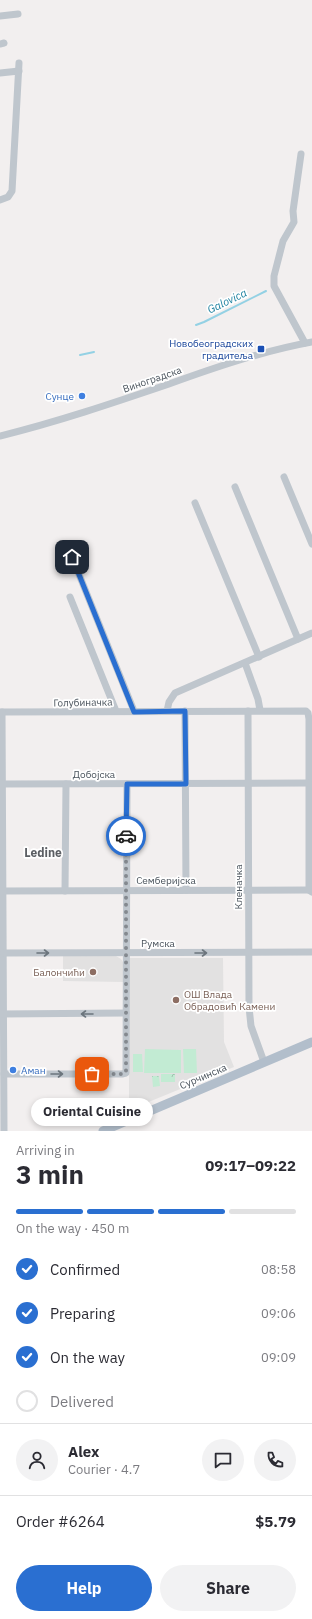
<!DOCTYPE html>
<html lang="en">
<head>
<meta charset="utf-8">
<style>
	:root { --surface:#fff; --page:#f2f2f3; --text:#2b2b33; --muted:#7c7c81; --line:#e1e1e2; --accent:#2a6fd1 }
	body { margin:0; font-family:"IBM Plex Sans",sans-serif; background:var(--page); color:var(--text); height:100vh; display:flex; flex-direction:column; font-size:15px; white-space:nowrap }
	* { box-sizing:border-box; margin:0 }
	p { font-size:13px; color:var(--muted) }
	.icon { flex:none; width:22px; height:22px; fill:none; stroke:currentColor; stroke-width:2; stroke-linecap:round; stroke-linejoin:round }
	.map { position:relative; height:1131px; overflow:hidden }
	.details { display:flex; flex-direction:column; background:var(--surface); flex:1 }
	.details>* { flex:none }
	.pin { position:absolute; display:grid; place-items:center; width:34px; height:34px; color:#fff; margin:-17px; border-radius:8px; box-shadow:0 2px 6px #0006 }
	.courier { position:absolute; display:grid; place-items:center; width:40px; height:40px; margin:-20px; border:3px solid #2a6fd1; border-radius:50%; background:#fff; color:#222; box-shadow:0 1px 5px #0007 }
	.bubble { position:absolute; height:28px; border-radius:14px; background:var(--surface); box-shadow:0 2px 6px #0003; font-size:13px; font-weight:800; line-height:28px; text-align:center }
	.summary em { font-style:normal; font-weight:800 }
	.summary div { display:flex; flex-direction:column-reverse }
	.summary { display:flex; align-items:center; justify-content:space-between; height:68px; padding:0 16px }
	h1 { font-size:26px; font-weight:800; line-height:30px }
	.bar { display:grid; grid-template-columns:repeat(4,1fr); gap:6px 4px; align-content:center; height:48px; padding:0 16px }
	.bar i { height:5px; border-radius:3px; background:var(--line) }
	.bar .selected { background:var(--accent) }
	.bar p { grid-column:span 4 }
	.line { display:flex; align-items:center; gap:10px; padding:0 16px; border-top:1px solid var(--line) }
	.line div { flex:1 }
	.round { display:grid; place-items:center; flex:none; width:42px; height:42px; border-radius:21px; background:var(--page) }
	ol { padding:0 16px; list-style:none }
	li { display:flex; align-items:center; gap:12px; height:44px }
	li p { margin-inline-start:auto }
	li .icon { padding:4px; border-radius:50%; background:var(--accent); color:#fff; stroke-width:4 }
	li:last-child { color:var(--muted) }
	li i { width:22px; height:22px; border:2px solid var(--line); border-radius:50% }
	.cta { display:flex; gap:8px; margin-top:auto; padding:8px 16px }
	.cta a { flex:1; height:46px; border-radius:24px; background:var(--accent); color:#fff; font-size:16px; font-weight:800; line-height:46px; text-align:center }
	.cta a+a { background:var(--page); color:var(--text) }
	.map>svg:first-child { display:block }
	.education { fill:#e2e1e1 }
	.forest { fill:url(#forest-crowns) }
	.pitch { fill:#c2ebd3 }
	.lines { fill:none; stroke-linecap:round; stroke-linejoin:round }
	.stream { stroke:#93d1e4; stroke-width:2 }
	.minor { stroke:#bfc6cd; stroke-width:7 }
	.major { stroke:#b2becb; stroke-width:9 }
	.oneway { stroke:#6c757d }
	.done { stroke:#84898f; stroke-width:4; stroke-dasharray:0 7.2 }
	.route { stroke:#2a6fd1; stroke-width:5 }
	.transit-dot { fill:#1a4fb4; stroke:#fff; stroke-width:1.5 }
	.shop-dot { fill:#3f7fe0; stroke:#fff; stroke-width:1.5 }
	.education-dot { fill:#8d6e63; stroke:#fff; stroke-width:1.5 }
	.labels { text-anchor:middle; stroke-width:3.5; stroke-linejoin:round; paint-order:stroke }
	.transit-label { font-size:10px; fill:#164399; stroke:#fff; text-anchor:end }
	.street-label { font-size:10px; fill:#49525b; stroke:#fff }
	.shop-label { font-size:10px; fill:#366cbe; stroke:#fff; text-anchor:end }
	.education-label { font-size:10px; fill:#785e54; stroke:#fff; text-anchor:end }
	.water-label { font-size:11px; font-style:italic; fill:#197f9e; stroke:#fff }
	.quarter-label { font-size:12px; font-weight:bold; fill:#5c5f64; stroke:#fff }
</style>
</head>
<body>
<div class="map">
<svg width="312" height="1131" viewBox="0 0 312 1131">
	<defs>
		<pattern id="forest-crowns" width="20" height="18" patternUnits="userSpaceOnUse"><rect width="20" height="18" fill="#c2ebd3"/><path d="M2 6a3 3 0 1 1 6 0M12 15a3 3 0 1 1 6 0" fill="none" stroke="#a0c1ae"/></pattern>
	</defs>
	<rect width="100%" height="100%" fill="#f2efef"/>
	<g class="education">
		<path d="M63,956H116L121,959L123,962V982L63,981Z"/>
		<path d="M129,958H223L224,1042L234,1067L129,1110Z"/>
	</g>
	<g class="forest">
		<rect x="161" y="1074" width="14" height="8"/>
		<path d="M152,1076H159L160,1086L153,1087Z"/>
	</g>
	<g class="pitch">
		<path d="M145,1049L181,1050V1073H144Z"/>
		<path d="M183,1049H196L197,1073H184Z"/>
		<path d="M133,1054H142L143,1072H133Z"/>
	</g>
	<g class="lines">
		<g class="stream">
			<path d="M196,325L204,322L266,291"/>
			<path d="M80,355L94,352"/>
		</g>
		<g class="minor">
			<path d="M0,16L18,14"/>
			<path d="M0,44L4,43"/>
			<path d="M0,73L19,71"/>
			<path d="M301,154L293,211L294,222L283,241L274,276V286L305,343"/>
			<path d="M0,200L8,197L12,191L19,63"/>
			<path d="M0,436C57,422 113,403 169,384C216,367 263,351 312,342"/>
			<path d="M284,477L312,544"/>
			<path d="M235,487L298,639"/>
			<path d="M195,503L259,657"/>
			<path d="M72,557L134,711"/>
			<path d="M70,597L116,711"/>
			<path d="M245,663L258,699L260,710"/>
			<path d="M167,711L169,702L175,693L312,633"/>
			<path d="M185,711L186,890"/>
			<path d="M248,711L249,1007L251,1026L264,1062"/>
			<path d="M0,712L306,711L308,713L309,719V890L312,892"/>
			<path d="M2,712L4,1131"/>
			<path d="M0,784L308,783"/>
			<path d="M0,891L309,890"/>
			<path d="M65,891L66,784"/>
			<path d="M4,953L312,952"/>
			<path d="M0,1014L126,1013"/>
			<path d="M4,1074H122L126,1073L127,784"/>
		</g>
		<path class="major" d="M103,1131L312,1042"/>
	</g>
	<defs><path id="oneway-shaft" d="M-6 0H5M1.5-3L5.5 0L1.5 3" fill="none" stroke-width="1.6" stroke-linecap="round" stroke-linejoin="round"/></defs>
	<g class="oneway">
		<use href="#oneway-shaft" transform="translate(43 953)"/>
		<use href="#oneway-shaft" transform="translate(201 953)"/>
		<use href="#oneway-shaft" transform="translate(87 1014) rotate(180)"/>
		<use href="#oneway-shaft" transform="translate(57 1074)"/>
	</g>
	<g class="lines">
		<path class="done" d="M92,1074H122L126,1072V836"/>
		<path class="route" d="M72,557L134,712L185,711L186,784H127L126,836"/>
	</g>
	<rect class="transit-dot" x="257" y="345" width="8" height="8" rx="2"/>
	<g class="shop-dot">
		<circle cx="82" cy="396" r="4"/>
		<circle cx="13" cy="1070" r="4"/>
	</g>
	<g class="education-dot">
		<circle cx="93" cy="972" r="4"/>
		<circle cx="176" cy="1000" r="4"/>
	</g>
	<g class="labels">
		<g class="transit-label">
			<text x="253" y="347">Новобеоградских<tspan x="253" dy="12">градитеља</tspan></text>
		</g>
		<g class="street-label">
			<text transform="translate(152 379) rotate(-19)" y="4">Виноградска</text>
			<text transform="translate(83 702) rotate(-1)" y="4">Голубиначка</text>
			<text x="94" y="778">Добојска</text>
			<text x="166" y="884">Семберијска</text>
			<text transform="translate(238 887) rotate(-90)" y="4">Кленачка</text>
			<text x="158" y="947">Румска</text>
			<text transform="translate(203 1076) rotate(-23)" y="4">Сурчинска</text>
		</g>
		<g class="shop-label">
			<text x="74" y="400">Сунце</text>
			<text x="21" y="1074" text-anchor="start">Аман</text>
		</g>
		<g class="education-label">
			<text x="85" y="976">Балончићи</text>
			<text x="184" y="998" text-anchor="start">ОШ Влада<tspan x="184" dy="12">Обрадовић Камени</tspan></text>
		</g>
		<g class="water-label">
			<text transform="translate(227 301) rotate(-26)" y="4">Galovica</text>
		</g>
		<g class="quarter-label">
			<text x="43" y="857">Ledine</text>
		</g>
	</g>
</svg>
<div class="pin" style="left:92px;top:1074px;background:#ea580c"><svg class="icon" aria-label="bag" viewBox="0 0 24 24"><path d="M5 8h14l-1 12H6zM9 8a3 3 0 0 1 6 0"/></svg></div>
<div class="pin" style="left:72px;top:557px;background:#1f2937"><svg class="icon" aria-label="home" viewBox="0 0 24 24"><path d="M3 11l9-7 9 7M6 9v11h12V9"/></svg></div>
<div class="courier" style="left:126px;top:836px"><svg class="icon" aria-label="car" viewBox="0 0 24 24"><path d="M5 17H2v-5l4-1 3-4h7l3 4 3 1v5h-3M9 17h6M6 11h13"/><circle cx="7" cy="17" r="2"/><circle cx="17" cy="17" r="2"/></svg></div>
<div class="bubble" style="left:31px;top:1098px;width:122px">Oriental Cuisine</div>
</div>
<section class="details">
<div class="summary"><div><h1>3 min</h1><p>Arriving in</p></div><em>09:17–09:22</em></div>
<div class="bar"><i class="selected"></i><i class="selected"></i><i class="selected"></i><i></i><p>On the way · 450 m</p></div>
<ol>
<li><svg class="icon" aria-label="check" viewBox="0 0 24 24"><path d="M5 12l5 5 9-10"/></svg>Confirmed<p>08:58</p></li>
<li><svg class="icon" aria-label="check" viewBox="0 0 24 24"><path d="M5 12l5 5 9-10"/></svg>Preparing<p>09:06</p></li>
<li><svg class="icon" aria-label="check" viewBox="0 0 24 24"><path d="M5 12l5 5 9-10"/></svg>On the way<p>09:09</p></li>
<li><i></i>Delivered</li>
</ol>
<div class="line" style="height:72px"><a class="round"><svg class="icon" aria-label="person" viewBox="0 0 24 24"><circle cx="12" cy="8" r="4"/><path d="M4 21q1-7 8-7t8 7"/></svg></a><div><b>Alex</b><p>Courier · 4.7</p></div><a class="round"><svg class="icon" aria-label="chat" viewBox="0 0 24 24"><path d="M4 5h16v11H9l-5 4z"/></svg></a><a class="round"><svg class="icon" aria-label="phone" viewBox="0 0 24 24"><path d="M5 4h4l2 5-3 2q2 4 5 5l2-3 5 2v4C11 20 4 13 5 4z"/></svg></a></div>
<div class="line" style="height:52px"><div>Order #6264</div><b>$5.79</b></div>
<div class="cta"><a>Help</a><a>Share</a></div>
</section>
</body>
</html>
